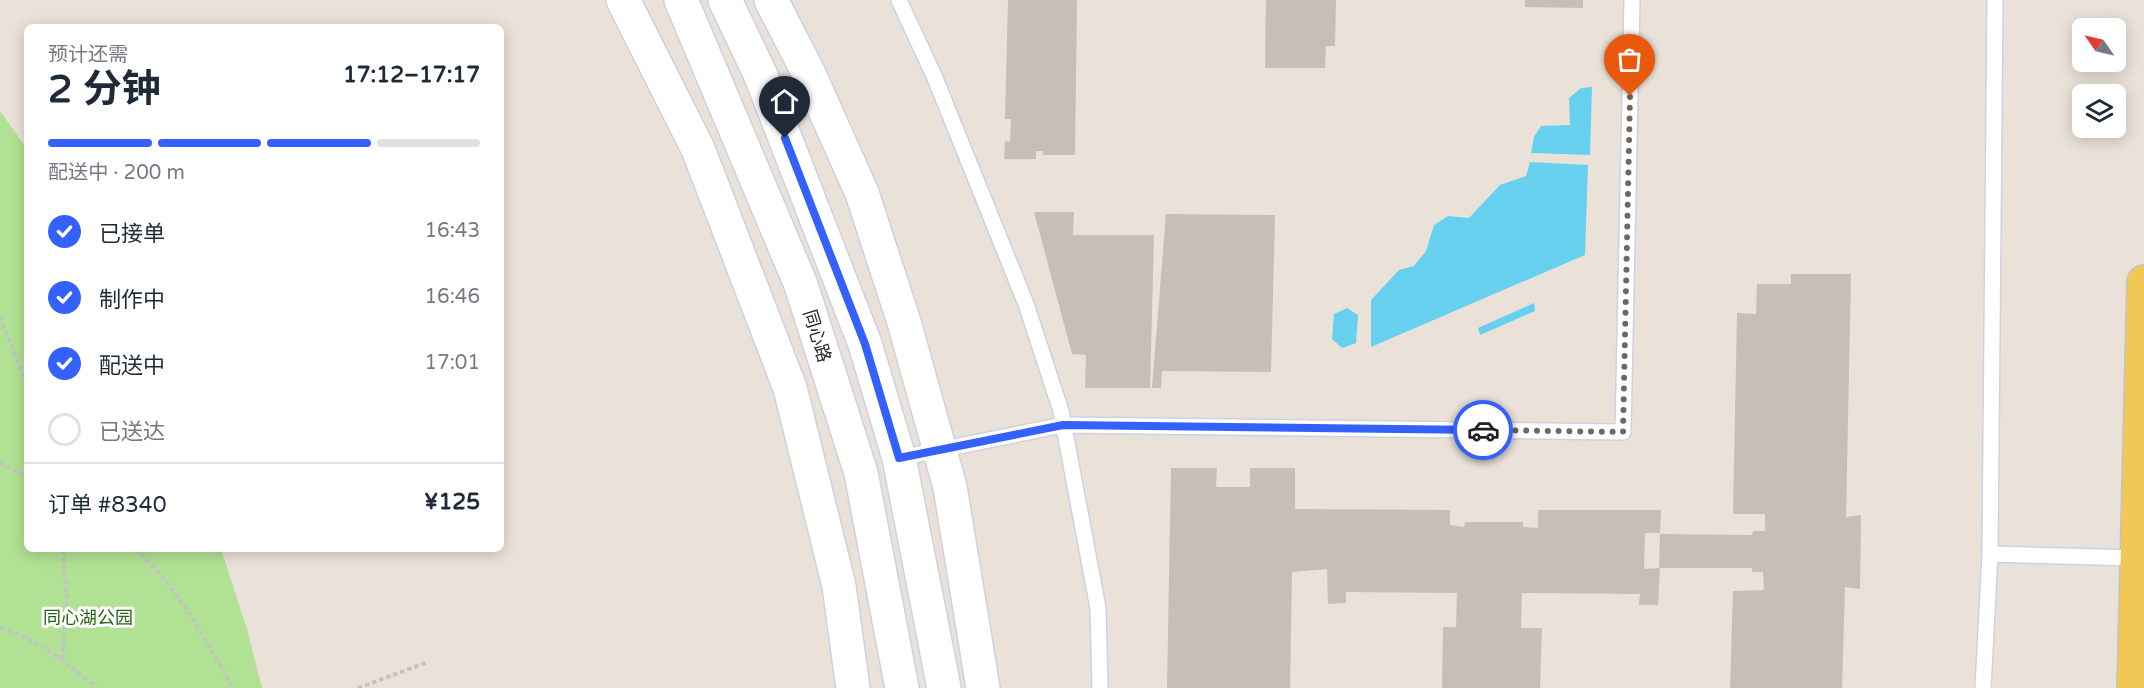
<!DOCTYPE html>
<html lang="zh">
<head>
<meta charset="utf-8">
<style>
	:root { --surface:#fff; --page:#f2f2f3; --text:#1f2937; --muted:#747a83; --line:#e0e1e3; --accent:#3461fb }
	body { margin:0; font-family:"Varela Round","Noto Sans SC",sans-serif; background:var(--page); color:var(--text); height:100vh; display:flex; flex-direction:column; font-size:22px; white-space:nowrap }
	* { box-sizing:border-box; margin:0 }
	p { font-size:20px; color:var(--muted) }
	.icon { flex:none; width:33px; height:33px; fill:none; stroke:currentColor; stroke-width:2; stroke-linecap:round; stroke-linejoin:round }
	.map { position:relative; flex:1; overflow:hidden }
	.side { position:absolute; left:24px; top:24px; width:480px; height:528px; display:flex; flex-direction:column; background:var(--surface); border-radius:9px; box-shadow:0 3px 15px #0003 }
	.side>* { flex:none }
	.needle { width:39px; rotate:304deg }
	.tools { position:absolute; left:2072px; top:18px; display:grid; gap:12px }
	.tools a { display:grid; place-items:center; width:54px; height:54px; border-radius:9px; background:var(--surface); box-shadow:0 3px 15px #0003; font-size:30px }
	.pin { position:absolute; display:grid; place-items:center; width:51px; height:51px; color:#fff; margin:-62px -26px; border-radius:50% 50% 50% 0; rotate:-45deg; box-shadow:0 0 6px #0007 }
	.pin .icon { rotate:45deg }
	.courier { position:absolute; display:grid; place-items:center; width:60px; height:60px; margin:-30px; border:4px solid #3461fb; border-radius:50%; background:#fff; color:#222; box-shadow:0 2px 8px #0007 }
	.overview em { font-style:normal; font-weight:700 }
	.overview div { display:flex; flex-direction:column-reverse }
	.overview { display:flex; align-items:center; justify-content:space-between; height:102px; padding:0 24px }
	h1 { font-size:39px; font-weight:700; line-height:45px }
	.bar { display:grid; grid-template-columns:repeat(4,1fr); gap:9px 6px; align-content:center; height:72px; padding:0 24px }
	.bar i { height:8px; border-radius:4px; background:var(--line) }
	.bar .current { background:var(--accent) }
	.bar p { grid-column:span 4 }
	.line { display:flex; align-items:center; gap:15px; padding:0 24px; border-top:2px solid var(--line) }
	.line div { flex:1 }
	ol { padding:0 24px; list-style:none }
	li { display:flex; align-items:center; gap:18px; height:66px }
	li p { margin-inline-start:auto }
	li .icon { padding:6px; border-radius:50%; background:var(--accent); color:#fff; stroke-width:4 }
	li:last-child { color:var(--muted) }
	li i { width:33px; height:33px; border:3px solid var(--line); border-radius:50% }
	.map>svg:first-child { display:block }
	.green { fill:#b1e293 }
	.water { fill:#68d0ef }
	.building { fill:#c5bfb8 }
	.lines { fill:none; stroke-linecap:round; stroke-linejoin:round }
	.lane-casing { stroke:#cdd2e1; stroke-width:18 }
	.secondary-casing { stroke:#cdd2e1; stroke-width:36 }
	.primary-casing { stroke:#c3c3c3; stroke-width:36 }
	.path { stroke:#c3c3c3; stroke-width:4; stroke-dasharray:4.5 3; stroke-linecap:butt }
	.lane { stroke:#fff; stroke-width:15 }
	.secondary { stroke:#fff; stroke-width:33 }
	.primary { stroke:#f1c756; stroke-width:33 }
	.done { stroke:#6b6865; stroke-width:6; stroke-dasharray:0 10.8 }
	.route { stroke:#3461fb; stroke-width:8 }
	.labels { text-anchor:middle; stroke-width:6; stroke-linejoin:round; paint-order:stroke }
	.street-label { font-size:18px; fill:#272727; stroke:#fff }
	.park-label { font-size:18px; fill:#2b6318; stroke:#fff }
</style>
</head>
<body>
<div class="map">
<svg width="2144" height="688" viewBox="0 0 2144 688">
	<rect width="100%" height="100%" fill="#eae2d8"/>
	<path class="green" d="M0,111L27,149V549H221L247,629L262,688H0Z"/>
	<g class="water">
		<path d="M1592,87L1590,155L1531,153L1534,137L1541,126L1570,125L1569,98L1581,88Z"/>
		<path d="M1530,162L1588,165L1585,255L1371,347V300L1399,270L1414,266L1426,251L1434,225L1448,216L1469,218L1500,185L1526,176Z"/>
		<path d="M1534,303L1535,311L1480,335L1478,328Z"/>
		<path d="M1347,308L1358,315L1356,343L1342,348L1332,339L1334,314Z"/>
	</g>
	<g class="building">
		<path d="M1008,0H1077L1075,155H1043V151H1036V159H1004L1005,141L1010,142L1011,119H1005Z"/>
		<path d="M1266,0H1336L1335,46H1326L1325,68H1265Z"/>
		<path d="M1525,0H1583V8L1525,7Z"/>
		<path d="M1034,212H1074L1073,235H1154L1150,388H1085L1086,355L1072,354Z"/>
		<path d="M1166,214L1275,215L1271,372L1162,371L1161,388H1152Z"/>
		<path d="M1791,274H1851L1846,517L1861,515L1860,589L1845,587L1842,688H1730L1733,591L1764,590L1763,572H1752V568H1659L1660,534L1752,535L1753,531H1765V514H1733L1737,313L1756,314L1757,284H1791Z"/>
		<path d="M1171,468H1217L1216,487H1250V468H1295V509L1450,510V525L1464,527L1465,522H1523V527L1538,528V510H1661L1660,533H1645L1644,569L1660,568L1658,605H1639L1640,594L1522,593L1521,628H1542L1540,688H1442L1443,627H1456L1457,593L1346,592V603L1328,604L1327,569L1292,572L1290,688H1167Z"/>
	</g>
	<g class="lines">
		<defs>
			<g id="lane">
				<path d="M899,0L935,78L1026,304L1061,411L1098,608L1100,688"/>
				<path d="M899,458L1063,425L1623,432L1632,0"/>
				<path d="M1990,554L2137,558"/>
				<path d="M1983,688L1990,554L1995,0"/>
			</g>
			<g id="secondary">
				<path d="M623,0L698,149L790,388L839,586L853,688"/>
				<path d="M681,0L801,285L861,473L902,688"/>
				<path d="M725,0L761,76L865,344L899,458L944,688"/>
				<path d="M771,0L808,72L862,193L904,322L950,487L983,688"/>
			</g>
			<path id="primary" d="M2134,688L2144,282"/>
		</defs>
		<use href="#lane" class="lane-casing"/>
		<use href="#secondary" class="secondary-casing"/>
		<use href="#primary" class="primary-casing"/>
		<g class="path">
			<path d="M0,317L27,385"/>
			<path d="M0,463L27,477"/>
			<path d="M135,549C178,587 205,639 233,688"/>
			<path d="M0,628C37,638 68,664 97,688"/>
			<path d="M62,659L67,601L63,549"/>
			<path d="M358,688L428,662"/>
		</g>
		<use href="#lane" class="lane"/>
		<use href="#secondary" class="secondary"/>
		<use href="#primary" class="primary"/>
	</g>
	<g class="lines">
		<path class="done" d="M1483,430L1623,432L1630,96"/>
		<path class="route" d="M785,138L865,344L899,458L1063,425L1483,430"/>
	</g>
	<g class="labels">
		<g class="street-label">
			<text transform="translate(817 336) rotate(73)" y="6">同心路</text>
		</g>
		<g class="park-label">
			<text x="88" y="624">同心湖公园</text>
		</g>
	</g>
</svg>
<div class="tools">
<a><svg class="needle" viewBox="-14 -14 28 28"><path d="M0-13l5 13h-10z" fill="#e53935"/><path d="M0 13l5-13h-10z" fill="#747a83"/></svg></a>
<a><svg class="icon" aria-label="layers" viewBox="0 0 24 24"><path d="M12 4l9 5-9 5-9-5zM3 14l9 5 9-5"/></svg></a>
</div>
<div class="pin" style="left:1630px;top:96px;background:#ea580c"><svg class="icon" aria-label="bag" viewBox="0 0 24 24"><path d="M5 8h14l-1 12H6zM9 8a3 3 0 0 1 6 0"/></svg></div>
<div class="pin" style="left:785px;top:138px;background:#1f2937"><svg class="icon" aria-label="home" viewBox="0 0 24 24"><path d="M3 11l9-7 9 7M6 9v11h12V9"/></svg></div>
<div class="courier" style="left:1483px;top:430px"><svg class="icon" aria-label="car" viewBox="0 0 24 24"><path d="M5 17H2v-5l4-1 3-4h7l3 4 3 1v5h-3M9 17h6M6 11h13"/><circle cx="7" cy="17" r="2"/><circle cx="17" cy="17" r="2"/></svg></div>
<section class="side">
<div class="overview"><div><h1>2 分钟</h1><p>预计还需</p></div><em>17:12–17:17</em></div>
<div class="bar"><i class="current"></i><i class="current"></i><i class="current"></i><i></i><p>配送中 · 200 m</p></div>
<ol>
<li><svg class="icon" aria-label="check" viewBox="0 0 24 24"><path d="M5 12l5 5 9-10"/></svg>已接单<p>16:43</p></li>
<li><svg class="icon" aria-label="check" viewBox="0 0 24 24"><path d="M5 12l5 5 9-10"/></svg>制作中<p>16:46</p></li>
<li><svg class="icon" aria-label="check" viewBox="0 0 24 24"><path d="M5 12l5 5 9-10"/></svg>配送中<p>17:01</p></li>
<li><i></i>已送达</li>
</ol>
<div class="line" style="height:78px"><div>订单 #8340</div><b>¥125</b></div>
</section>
</div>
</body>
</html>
